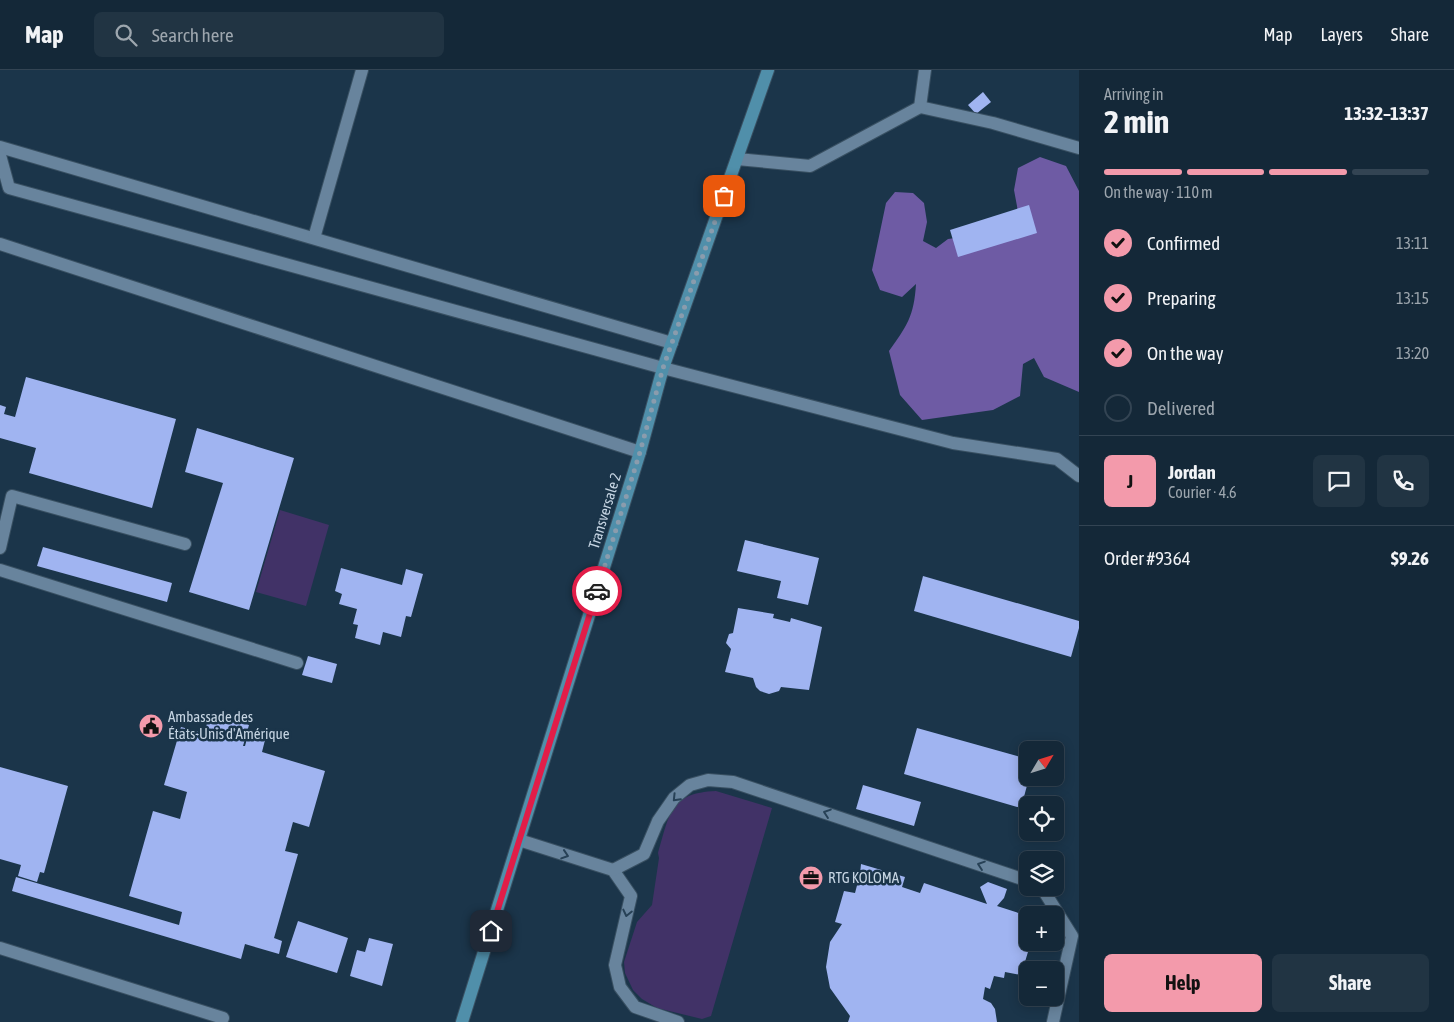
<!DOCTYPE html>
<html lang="en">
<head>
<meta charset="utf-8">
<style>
	:root { --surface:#142838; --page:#213443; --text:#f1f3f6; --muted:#9da6ae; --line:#334453; --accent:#f39aab }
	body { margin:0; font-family:"Asap Condensed",sans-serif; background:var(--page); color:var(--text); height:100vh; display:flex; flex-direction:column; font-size:19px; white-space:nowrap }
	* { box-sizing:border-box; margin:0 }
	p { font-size:16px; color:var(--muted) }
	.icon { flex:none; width:28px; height:28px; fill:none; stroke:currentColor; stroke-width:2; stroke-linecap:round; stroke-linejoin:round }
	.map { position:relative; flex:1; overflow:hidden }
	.details { display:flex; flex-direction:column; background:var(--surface); width:375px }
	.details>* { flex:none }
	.needle { width:32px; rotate:52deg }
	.tools { position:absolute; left:1019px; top:671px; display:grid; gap:10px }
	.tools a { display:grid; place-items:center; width:45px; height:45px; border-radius:8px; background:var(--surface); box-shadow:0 2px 12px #0003,0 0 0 1px var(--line); font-size:25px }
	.pin { position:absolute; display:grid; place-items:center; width:42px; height:42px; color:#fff; margin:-21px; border-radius:10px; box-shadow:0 2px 8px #0006 }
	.courier { position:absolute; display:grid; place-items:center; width:50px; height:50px; margin:-25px; border:4px solid #e11d48; border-radius:50%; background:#fff; color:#222; box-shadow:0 1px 6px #0007 }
	.overview em { font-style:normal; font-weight:700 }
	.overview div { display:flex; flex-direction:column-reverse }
	.overview { display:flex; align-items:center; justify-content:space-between; height:85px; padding:0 25px }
	h1 { font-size:32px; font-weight:700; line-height:38px }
	.bar { display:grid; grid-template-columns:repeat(4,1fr); gap:8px 5px; align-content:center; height:60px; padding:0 25px }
	.bar i { height:6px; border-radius:4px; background:var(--line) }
	.bar .current { background:var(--accent) }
	.bar p { grid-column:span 4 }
	.line { display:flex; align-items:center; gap:12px; padding:0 25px; border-top:1px solid var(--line) }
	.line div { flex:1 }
	.round { display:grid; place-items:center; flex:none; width:52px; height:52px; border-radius:8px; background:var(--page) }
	ol { padding:0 25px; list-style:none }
	li { display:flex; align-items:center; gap:15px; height:55px }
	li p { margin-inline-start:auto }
	li .icon { padding:5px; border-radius:50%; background:var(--accent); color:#111; stroke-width:4 }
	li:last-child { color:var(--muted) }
	li i { width:28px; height:28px; border:2px solid var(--line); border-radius:50% }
	.action { display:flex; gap:10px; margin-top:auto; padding:10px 25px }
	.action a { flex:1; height:58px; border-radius:8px; background:var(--accent); color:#111; font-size:20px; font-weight:700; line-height:58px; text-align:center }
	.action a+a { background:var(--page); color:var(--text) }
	header { display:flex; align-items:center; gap:30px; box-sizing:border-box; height:70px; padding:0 25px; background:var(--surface); border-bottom:1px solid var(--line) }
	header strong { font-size:24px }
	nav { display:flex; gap:28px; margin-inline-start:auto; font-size:18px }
	.search { width:350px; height:45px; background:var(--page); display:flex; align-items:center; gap:12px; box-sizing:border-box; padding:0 18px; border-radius:8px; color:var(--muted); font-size:19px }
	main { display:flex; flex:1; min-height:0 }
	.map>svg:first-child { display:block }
	.green { fill:#413267 }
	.forest { fill:#6e5ba4 }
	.building { fill:#a0b4f1 }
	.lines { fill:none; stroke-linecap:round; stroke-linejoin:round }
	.minor-casing { stroke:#395062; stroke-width:14 }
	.major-casing { stroke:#395062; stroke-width:14 }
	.minor { stroke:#68849d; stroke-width:12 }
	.major { stroke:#508faa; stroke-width:12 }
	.oneway { stroke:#274156 }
	.done { stroke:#8a9cad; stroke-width:5; stroke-dasharray:0 9 }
	.route { stroke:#e11d48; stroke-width:6 }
	.labels { text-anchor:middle; stroke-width:5; stroke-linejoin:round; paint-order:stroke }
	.street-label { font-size:15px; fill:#c5d4e2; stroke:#1b354a }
	.poi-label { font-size:15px; fill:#c5d4e2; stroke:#1b354a; text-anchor:start }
</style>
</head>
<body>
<header>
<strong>Map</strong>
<div class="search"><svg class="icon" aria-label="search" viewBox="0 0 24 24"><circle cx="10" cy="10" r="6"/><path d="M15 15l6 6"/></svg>Search here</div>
<nav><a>Map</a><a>Layers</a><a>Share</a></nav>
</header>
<main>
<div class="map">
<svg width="1079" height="952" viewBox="0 0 1079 952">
	<rect width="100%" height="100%" fill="#1b354a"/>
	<g class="green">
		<path d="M280,440L329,455L306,536L256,522Z"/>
		<path d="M716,721L772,738L711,946L702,949L657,938L642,929L633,920L625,903L624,892L637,852L652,835L659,788L658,783C670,744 669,723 716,721Z"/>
	</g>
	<path class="forest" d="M1040,87L1066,96L1079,121V322L1044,307L1034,288L1023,294L1020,326L993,340L922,350L900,325L889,281C907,256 914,246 916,214L902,227L880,220L872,200L886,133L895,122L913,123L924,133L927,152L923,171L936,178L948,169L963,167L1019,147L1014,120L1018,98Z"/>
	<g class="building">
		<path d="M983,22L991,32L976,44L968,35Z"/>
		<path d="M1029,135L1037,163L958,187L950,160Z"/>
		<path d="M26,307L176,349L152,438L29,403L36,378L0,368V335L6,337L4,344L15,347Z"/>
		<path d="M197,358L294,388L249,540L189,522L223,413L185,402Z"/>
		<path d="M745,470L819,488L808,535L777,528L781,511L737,501Z"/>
		<path d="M43,477L172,513L167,532L37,496Z"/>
		<path d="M341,498L402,515L406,499L423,504L411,547L406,546L401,567L383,562L380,575L355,568L358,555L353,554L357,539L339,534L342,524L335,521Z"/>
		<path d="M923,506L1079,551V558L1071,587L914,541Z"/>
		<path d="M738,538L774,544L773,548L790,552L791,548L822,557L809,620L781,617L779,621L769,624L760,621L756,617L753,608L725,602L731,579L726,573L729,564L733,563Z"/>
		<path d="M308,586L337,594L332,613L302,605Z"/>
		<path d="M210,644L249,655L243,676H245L248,665L265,670L262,682L325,701L309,757L293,752L285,781L298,784L274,868L282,871L279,884L245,874L241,889L12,821L16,807L179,855L182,842L129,826L153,741L180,749L187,722L164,715L181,657L204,663Z"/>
		<path d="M917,658L1028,689V708H1029L1021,738L904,704Z"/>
		<path d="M0,697L68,716L44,803L40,802L37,812L18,806L21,795L0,789Z"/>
		<path d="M863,715L921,732L914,756L856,739Z"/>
		<path d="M861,794L905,807L902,817L920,823L924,813L987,834L980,817L988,812L1007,819L1004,828L997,836L1028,846V872H1031L1021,905L1005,902L1004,908L994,906L990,919L985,917L983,929L991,933L995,939L997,952H848L850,946L830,918L826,897L830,872L842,854L835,852L844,821L855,823L860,804Z"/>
		<path d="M298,851L348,868L337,903L286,887Z"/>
		<path d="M369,868L393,874L382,916L350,906L357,880L365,882Z"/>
	</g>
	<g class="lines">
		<defs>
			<g id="minor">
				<path d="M920,37L993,53L1079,78"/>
				<path d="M0,77L672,273"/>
				<path d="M0,85L9,118L663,298L953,373L1057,389L1079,406"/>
				<path d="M737,89L810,96L920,37L925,0"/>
				<path d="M314,168L362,0"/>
				<path d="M0,174L640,382"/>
				<path d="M0,478L12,426L185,474"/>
				<path d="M0,500L297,593"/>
				<path d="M519,770L613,800L631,826L615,895L620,917L635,937L678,952"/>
				<path d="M613,800L644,784L658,751L674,728L690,715L708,710L733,712L1028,811"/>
				<path d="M1042,818L1072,866L1053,952"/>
				<path d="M0,878L223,948"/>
			</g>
			<path id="major" d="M462,952L640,382L663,298L768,0"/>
		</defs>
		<use href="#minor" class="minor-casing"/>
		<use href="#major" class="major-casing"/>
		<use href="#minor" class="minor"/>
		<use href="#major" class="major"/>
	</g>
	<defs><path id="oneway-chevron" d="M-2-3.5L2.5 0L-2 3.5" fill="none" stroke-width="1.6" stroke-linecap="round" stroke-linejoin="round" transform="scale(1.25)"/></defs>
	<g class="oneway">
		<use href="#oneway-chevron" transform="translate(676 728) rotate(134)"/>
		<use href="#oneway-chevron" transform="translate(827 743) rotate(-161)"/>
		<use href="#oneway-chevron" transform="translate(565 785) rotate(18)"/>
		<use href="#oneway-chevron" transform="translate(981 795) rotate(-161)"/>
		<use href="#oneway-chevron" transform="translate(627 843) rotate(103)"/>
	</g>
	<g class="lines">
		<path class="done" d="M597,521L640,382L663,298L724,126"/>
		<path class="route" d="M491,861L597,521"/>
	</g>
	<defs>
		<symbol id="civic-disc" viewBox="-11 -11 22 22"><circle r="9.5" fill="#f39aab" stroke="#1b354a"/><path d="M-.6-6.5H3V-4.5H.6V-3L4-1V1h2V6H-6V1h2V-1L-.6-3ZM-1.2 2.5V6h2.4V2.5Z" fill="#111"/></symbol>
		<symbol id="office-disc" viewBox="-11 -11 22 22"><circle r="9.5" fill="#f39aab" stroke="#1b354a"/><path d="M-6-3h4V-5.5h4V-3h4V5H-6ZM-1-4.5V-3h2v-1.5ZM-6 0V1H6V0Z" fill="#111"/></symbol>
	</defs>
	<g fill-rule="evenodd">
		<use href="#civic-disc" x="137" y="642" width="28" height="28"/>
		<use href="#office-disc" x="797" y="794" width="28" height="28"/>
	</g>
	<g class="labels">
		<g class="street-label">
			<text transform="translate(605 441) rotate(-73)" y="5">Transversale 2</text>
		</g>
		<g class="poi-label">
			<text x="168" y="652">Ambassade des<tspan x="168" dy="17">États-Unis d'Amérique</tspan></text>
			<text x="828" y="813">RTG KOLOMA</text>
		</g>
	</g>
</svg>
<div class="tools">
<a><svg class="needle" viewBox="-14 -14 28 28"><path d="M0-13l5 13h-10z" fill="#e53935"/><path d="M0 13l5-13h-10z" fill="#9da6ae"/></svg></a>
<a><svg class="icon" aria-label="locate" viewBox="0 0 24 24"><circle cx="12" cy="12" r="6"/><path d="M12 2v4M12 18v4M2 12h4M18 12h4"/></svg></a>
<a><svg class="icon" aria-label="layers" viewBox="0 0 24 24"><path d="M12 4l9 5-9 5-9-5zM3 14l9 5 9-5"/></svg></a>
<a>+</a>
<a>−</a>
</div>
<div class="pin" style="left:724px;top:126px;background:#ea580c"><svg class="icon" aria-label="bag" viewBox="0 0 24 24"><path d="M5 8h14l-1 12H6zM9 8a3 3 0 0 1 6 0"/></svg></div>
<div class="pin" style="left:491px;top:861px;background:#1f2937"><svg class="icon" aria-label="home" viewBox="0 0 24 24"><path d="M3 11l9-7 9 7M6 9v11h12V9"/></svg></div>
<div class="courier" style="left:597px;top:521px"><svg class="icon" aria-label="car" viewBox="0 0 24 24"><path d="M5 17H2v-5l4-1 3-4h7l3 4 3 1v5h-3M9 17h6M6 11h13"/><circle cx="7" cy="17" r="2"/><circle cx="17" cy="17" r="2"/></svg></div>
</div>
<section class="details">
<div class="overview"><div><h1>2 min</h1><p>Arriving in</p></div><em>13:32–13:37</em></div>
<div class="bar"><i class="current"></i><i class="current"></i><i class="current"></i><i></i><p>On the way · 110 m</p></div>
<ol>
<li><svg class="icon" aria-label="check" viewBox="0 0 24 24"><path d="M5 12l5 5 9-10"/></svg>Confirmed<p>13:11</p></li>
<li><svg class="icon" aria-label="check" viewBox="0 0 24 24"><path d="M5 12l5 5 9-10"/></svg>Preparing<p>13:15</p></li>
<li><svg class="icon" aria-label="check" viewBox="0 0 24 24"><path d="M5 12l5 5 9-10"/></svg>On the way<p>13:20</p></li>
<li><i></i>Delivered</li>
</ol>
<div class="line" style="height:90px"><b class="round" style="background:var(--accent);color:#111">J</b><div><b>Jordan</b><p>Courier · 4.6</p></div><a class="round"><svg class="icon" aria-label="chat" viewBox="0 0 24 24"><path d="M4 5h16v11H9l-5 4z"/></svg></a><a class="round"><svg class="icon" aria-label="phone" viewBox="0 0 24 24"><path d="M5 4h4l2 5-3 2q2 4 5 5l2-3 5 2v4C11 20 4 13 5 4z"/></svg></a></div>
<div class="line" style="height:65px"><div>Order #9364</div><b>$9.26</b></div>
<div class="action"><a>Help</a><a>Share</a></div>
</section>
</main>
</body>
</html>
